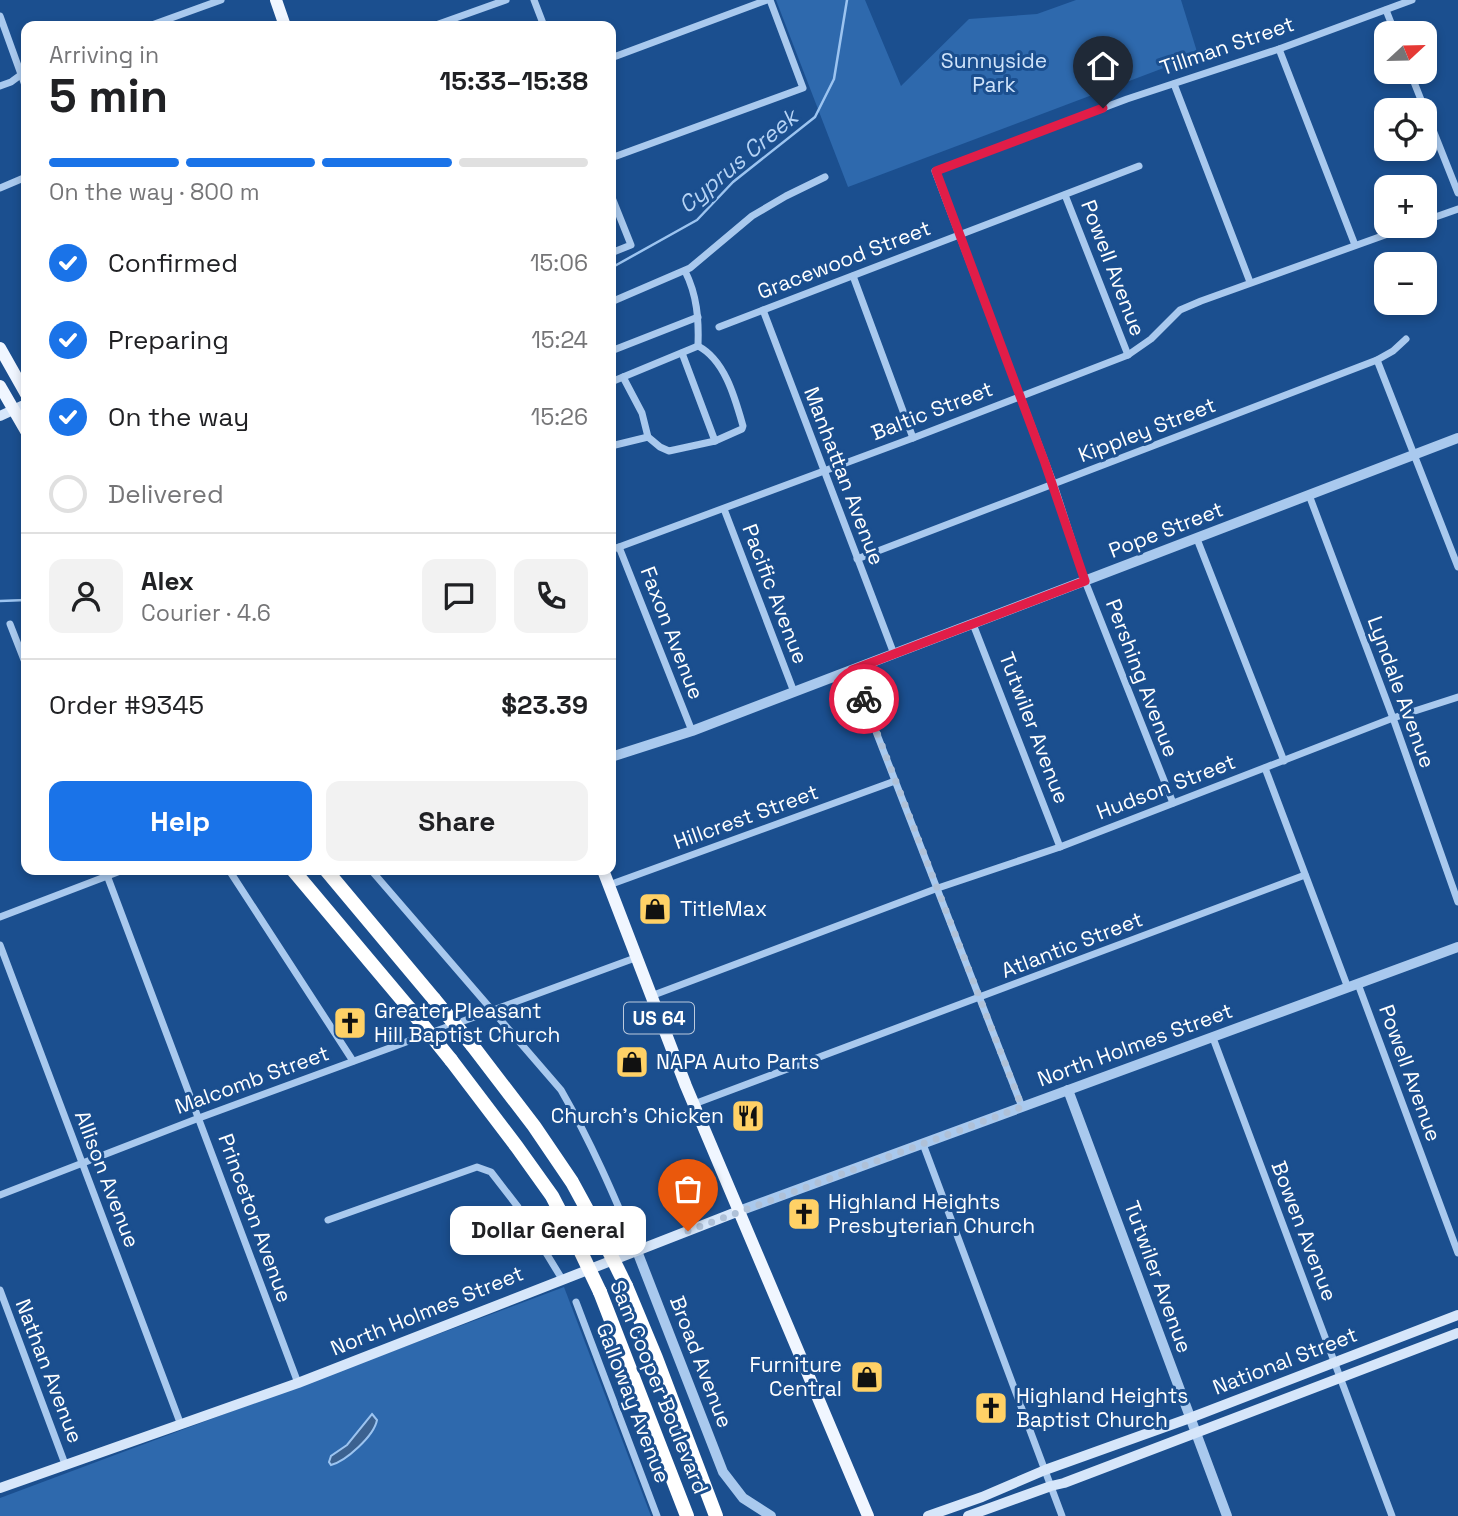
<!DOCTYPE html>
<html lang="en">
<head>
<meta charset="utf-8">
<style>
	:root { --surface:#fff; --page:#f2f2f2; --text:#202124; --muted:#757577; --line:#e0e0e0; --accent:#1a73e8 }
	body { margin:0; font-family:"Space Grotesk",sans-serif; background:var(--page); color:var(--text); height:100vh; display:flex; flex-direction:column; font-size:26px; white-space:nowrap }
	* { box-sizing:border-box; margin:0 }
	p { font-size:23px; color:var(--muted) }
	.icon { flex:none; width:38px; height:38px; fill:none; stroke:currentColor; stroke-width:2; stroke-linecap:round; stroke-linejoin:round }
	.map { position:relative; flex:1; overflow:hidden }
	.details { position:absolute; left:21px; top:21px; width:595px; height:854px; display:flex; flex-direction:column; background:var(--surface); border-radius:14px; box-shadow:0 4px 10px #0003 }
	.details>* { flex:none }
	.needle { width:46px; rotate:68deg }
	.controls { position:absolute; left:1374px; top:21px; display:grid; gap:14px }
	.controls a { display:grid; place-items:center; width:63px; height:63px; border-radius:14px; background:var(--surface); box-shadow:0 4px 10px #0003; font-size:35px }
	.pin { position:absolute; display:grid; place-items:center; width:60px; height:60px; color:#fff; margin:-72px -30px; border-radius:50% 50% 50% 0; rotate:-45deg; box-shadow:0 0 7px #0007 }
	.pin .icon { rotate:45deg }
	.courier { position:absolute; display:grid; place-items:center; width:70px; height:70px; margin:-35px; border:5px solid #e11d48; border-radius:50%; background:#fff; color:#222; box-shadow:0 2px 9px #0007 }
	.bubble { position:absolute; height:49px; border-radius:14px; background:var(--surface); box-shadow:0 4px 10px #0003; font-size:23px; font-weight:700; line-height:49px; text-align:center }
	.head em { font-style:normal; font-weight:700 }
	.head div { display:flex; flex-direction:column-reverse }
	.head { display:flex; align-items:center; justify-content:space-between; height:119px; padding:0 28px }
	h1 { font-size:46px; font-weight:700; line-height:52px }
	.bar { display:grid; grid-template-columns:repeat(4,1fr); gap:10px 7px; align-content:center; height:84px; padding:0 28px }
	.bar i { height:9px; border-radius:5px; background:var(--line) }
	.bar .selected { background:var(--accent) }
	.bar p { grid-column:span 4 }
	.line { display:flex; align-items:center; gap:18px; padding:0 28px; border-top:2px solid var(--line) }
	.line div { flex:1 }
	.round { display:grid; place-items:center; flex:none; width:74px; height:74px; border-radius:14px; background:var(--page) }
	ol { padding:0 28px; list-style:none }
	li { display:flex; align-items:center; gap:21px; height:77px }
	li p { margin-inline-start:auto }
	li .icon { padding:7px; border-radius:50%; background:var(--accent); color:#fff; stroke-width:4 }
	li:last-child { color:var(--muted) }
	li i { width:38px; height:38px; border:4px solid var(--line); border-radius:50% }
	.action { display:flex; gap:14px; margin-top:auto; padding:14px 28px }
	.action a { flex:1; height:80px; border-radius:14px; background:var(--accent); color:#fff; font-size:28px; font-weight:700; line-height:80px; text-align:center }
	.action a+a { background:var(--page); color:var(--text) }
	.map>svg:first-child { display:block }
	.green { fill:#2e69ad }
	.water { fill:#3c6290; stroke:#9cc4f0; stroke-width:2 }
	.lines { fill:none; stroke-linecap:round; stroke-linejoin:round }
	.stream { stroke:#9cc4f0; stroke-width:2.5 }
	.minor { stroke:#a9c9ee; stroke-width:7 }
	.tertiary { stroke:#a9c9ee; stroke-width:10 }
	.secondary { stroke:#d6e6fa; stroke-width:10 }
	.primary { stroke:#f0f6ff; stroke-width:12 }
	.motorway { stroke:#fff; stroke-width:14 }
	.motorway-bridge { stroke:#fff; stroke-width:14 }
	.done { stroke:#afc1d8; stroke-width:7; stroke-dasharray:0 12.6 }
	.route { stroke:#e11d48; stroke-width:9 }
	.labels { text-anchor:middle; stroke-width:6; stroke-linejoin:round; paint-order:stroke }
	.shield { fill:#1b4f8f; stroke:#bbcadd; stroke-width:2 }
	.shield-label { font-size:19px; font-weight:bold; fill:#fff }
	.street-label { font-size:21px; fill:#fff; stroke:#1b4f8f }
	.park-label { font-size:21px; fill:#cfe3fa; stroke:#1b4f8f }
	.poi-label { font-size:21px; fill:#fff; stroke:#1b4f8f; text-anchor:start }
	.water-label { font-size:23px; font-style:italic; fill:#b5d3f5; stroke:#1b4f8f }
</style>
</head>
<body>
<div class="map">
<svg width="1458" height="1516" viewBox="0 0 1458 1516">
	<rect width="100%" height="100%" fill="#1b4f8f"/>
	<g class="green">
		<path d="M776,0H865L901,86L969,19L1037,14L1076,0H1181L1198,55L848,187Z"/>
		<path d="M564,1287L651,1516H0V1498Z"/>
	</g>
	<path class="water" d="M372,1414L377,1420C374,1436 346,1461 331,1465L329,1462L331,1456L347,1445Z"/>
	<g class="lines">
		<g class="stream">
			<path d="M611,268L697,220L733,182L815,117L834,79L847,0"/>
			<path d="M0,601L26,600"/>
		</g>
		<g class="minor">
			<path d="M534,0L544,26"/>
			<path d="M1386,10L1395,33"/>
			<path d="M0,16L26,88"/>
			<path d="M149,26L221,0"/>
			<path d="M433,26L506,0"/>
			<path d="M1279,49L1355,245"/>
			<path d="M611,58L767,0"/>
			<path d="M1410,72L1458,193"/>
			<path d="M1174,84L1250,282"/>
			<path d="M0,86L11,82L26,71"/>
			<path d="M611,158L803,88L770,0"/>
			<path d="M0,188L26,177"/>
			<path d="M611,195L631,245L611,253"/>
			<path d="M1065,195L1128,355"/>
			<path d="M1424,221L1458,209"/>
			<path d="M685,271C697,295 699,319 698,346"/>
			<path d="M853,276L913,438"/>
			<path d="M611,302L690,268L752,216L786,196L825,177"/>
			<path d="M763,310L894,654"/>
			<path d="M719,327L1139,166"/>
			<path d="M698,346C725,360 735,398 743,426L742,429L715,441"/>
			<path d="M611,351L698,317"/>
			<path d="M1377,360L1458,567"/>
			<path d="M623,377L642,413L648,437L660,447L669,451L715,441L682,353"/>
			<path d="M611,382L698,346"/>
			<path d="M611,446L648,437"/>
			<path d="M1309,495L1393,718L1458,902"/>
			<path d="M724,509L794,692"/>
			<path d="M1197,539L1284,761"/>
			<path d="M619,547L692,731"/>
			<path d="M611,550L913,438L1128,355L1151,339L1180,310L1201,301L1410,226"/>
			<path d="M857,559L1377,360L1393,351L1406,339"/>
			<path d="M10,624L26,665"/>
			<path d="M973,624L1060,847"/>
			<path d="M852,670L1022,1107"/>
			<path d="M1265,768L1348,988"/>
			<path d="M1173,803L1085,581L1054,485L935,171L1127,99L1279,49L1412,0"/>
			<path d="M105,870L298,1383"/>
			<path d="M229,870L353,1061"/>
			<path d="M371,870L561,1090C591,1142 614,1195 637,1251"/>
			<path d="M609,885L895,781"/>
			<path d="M0,917L123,870"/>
			<path d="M0,945L181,1425"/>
			<path d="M1358,984L1458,1253"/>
			<path d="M651,996L938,888L1060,847L1393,718L1458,697"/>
			<path d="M1213,1038L1392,1516"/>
			<path d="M694,1104L1305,875"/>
			<path d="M923,1144L1062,1516"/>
			<path d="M0,1195L199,1118L635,958"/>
			<path d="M328,1220L477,1167L491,1172L518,1207L562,1279"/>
			<path d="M0,1290L65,1464"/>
			<path d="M576,1302L657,1516"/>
		</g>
		<g class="tertiary">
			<path d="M611,757L692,731L1458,438"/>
			<path d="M1068,1090L1227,1516"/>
			<path d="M739,1211L1458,947"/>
			<path d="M637,1251L723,1472L743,1498L771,1516"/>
		</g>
		<g class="secondary">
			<path d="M0,416L26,404"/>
			<path d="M0,1488L298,1383L739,1211"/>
			<path d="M928,1516L982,1497L1045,1470L1190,1418L1458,1315"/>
			<path d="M968,1516L1051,1486L1064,1483L1458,1333"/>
		</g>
		<g class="primary">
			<path d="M276,0L285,26"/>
			<path d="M0,348L26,394"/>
			<path d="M0,386L26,431"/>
			<path d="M603,870L686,1086L868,1516"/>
		</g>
		<g class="motorway">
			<path d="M293,870L409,1008"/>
			<path d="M326,870L434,999"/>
			<path d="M472,1045L534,1126L572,1182L602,1237"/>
			<path d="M451,1060L517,1147L552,1196L579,1248"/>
			<path d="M626,1286L656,1358L716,1516"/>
			<path d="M600,1292L687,1516"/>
		</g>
		<g class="motorway-bridge">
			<path d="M434,999L472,1045"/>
			<path d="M409,1008L451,1060"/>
			<path d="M602,1237L626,1286"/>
			<path d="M579,1248L600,1292"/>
		</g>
	</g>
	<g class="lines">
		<path class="done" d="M688,1231L1022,1107L864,699"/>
		<path class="route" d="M864,699L852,670L1085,581L1045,463L936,171L1103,108"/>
	</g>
	<defs>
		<symbol id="shop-square" viewBox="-11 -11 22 22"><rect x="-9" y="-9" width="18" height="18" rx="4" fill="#ffd166" stroke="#1b4f8f"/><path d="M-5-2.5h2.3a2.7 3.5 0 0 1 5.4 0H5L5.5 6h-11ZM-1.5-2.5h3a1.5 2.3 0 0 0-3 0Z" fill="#111"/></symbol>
		<symbol id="church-square" viewBox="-11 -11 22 22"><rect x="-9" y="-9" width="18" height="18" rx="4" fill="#ffd166" stroke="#1b4f8f"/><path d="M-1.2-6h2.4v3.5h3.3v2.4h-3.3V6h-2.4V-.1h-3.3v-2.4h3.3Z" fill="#111"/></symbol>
		<symbol id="restaurant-square" viewBox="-11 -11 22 22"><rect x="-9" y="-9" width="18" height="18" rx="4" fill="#ffd166" stroke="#1b4f8f"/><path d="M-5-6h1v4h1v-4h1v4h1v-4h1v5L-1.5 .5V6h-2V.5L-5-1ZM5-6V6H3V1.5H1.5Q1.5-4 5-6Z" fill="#111"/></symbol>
	</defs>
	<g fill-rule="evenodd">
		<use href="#shop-square" x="636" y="890" width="38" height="38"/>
		<use href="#church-square" x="331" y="1004" width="38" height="38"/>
		<use href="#shop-square" x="613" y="1043" width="38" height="38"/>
		<use href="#restaurant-square" x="729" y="1097" width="38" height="38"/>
		<use href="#church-square" x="785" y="1195" width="38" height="38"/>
		<use href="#shop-square" x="848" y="1358" width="38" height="38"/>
		<use href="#church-square" x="972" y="1389" width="38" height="38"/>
	</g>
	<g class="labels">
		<rect class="shield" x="624" y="1002.5" width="70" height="31" rx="5"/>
		<g class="shield-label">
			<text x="659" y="1025">US 64</text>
		</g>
		<g class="street-label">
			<text transform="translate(1227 46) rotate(-19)" y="7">Tillman Street</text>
			<text transform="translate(844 260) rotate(-21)" y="7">Gracewood Street</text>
			<text transform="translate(1113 268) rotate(69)" y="7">Powell Avenue</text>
			<text transform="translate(932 411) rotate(-21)" y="7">Baltic Street</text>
			<text transform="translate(1147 430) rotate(-21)" y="7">Kippley Street</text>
			<text transform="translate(844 476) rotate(69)" y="7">Manhattan Avenue</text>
			<text transform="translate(1166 530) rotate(-21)" y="7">Pope Street</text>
			<text transform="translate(775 594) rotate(69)" y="7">Pacific Avenue</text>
			<text transform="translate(672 633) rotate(69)" y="7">Faxon Avenue</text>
			<text transform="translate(1142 678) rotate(69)" y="7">Pershing Avenue</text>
			<text transform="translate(1401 692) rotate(70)" y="7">Lyndale Avenue</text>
			<text transform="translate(1034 728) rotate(69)" y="7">Tutwiler Avenue</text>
			<text transform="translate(1166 787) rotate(-21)" y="7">Hudson Street</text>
			<text transform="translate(746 817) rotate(-20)" y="7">Hillcrest Street</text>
			<text transform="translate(1072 945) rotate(-21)" y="7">Atlantic Street</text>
			<text transform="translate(1135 1045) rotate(-20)" y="7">North Holmes Street</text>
			<text transform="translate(1410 1073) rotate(70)" y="7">Powell Avenue</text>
			<text transform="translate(252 1080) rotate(-20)" y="7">Malcomb Street</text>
			<text transform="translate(107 1179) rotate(69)" y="7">Allison Avenue</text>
			<text transform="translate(255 1218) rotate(70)" y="7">Princeton Avenue</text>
			<text transform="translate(1304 1231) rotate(69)" y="7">Bowen Avenue</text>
			<text transform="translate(1158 1277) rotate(70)" y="7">Tutwiler Avenue</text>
			<text transform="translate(427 1311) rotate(-22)" y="7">North Holmes Street</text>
			<text transform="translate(1285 1361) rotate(-21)" y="7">National Street</text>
			<text transform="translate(701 1362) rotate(69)" y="7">Broad Avenue</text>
			<text transform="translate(49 1371) rotate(69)" y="7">Nathan Avenue</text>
			<text transform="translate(659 1387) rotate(68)" y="7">Sam Cooper Boulevard</text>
			<text transform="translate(633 1403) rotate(69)" y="7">Galloway Avenue</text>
		</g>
		<g class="park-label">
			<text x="994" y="68">Sunnyside<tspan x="994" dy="24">Park</tspan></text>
		</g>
		<g class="poi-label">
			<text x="680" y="916">TitleMax</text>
			<text x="374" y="1018">Greater Pleasant<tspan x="374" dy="24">Hill Baptist Church</tspan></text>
			<text x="656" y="1069">NAPA Auto Parts</text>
			<text x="724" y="1123" text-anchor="end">Church's Chicken</text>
			<text x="828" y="1209">Highland Heights<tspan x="828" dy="24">Presbyterian Church</tspan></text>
			<text x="842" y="1372" text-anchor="end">Furniture<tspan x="842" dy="24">Central</tspan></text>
			<text x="1016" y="1403">Highland Heights<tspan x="1016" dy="24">Baptist Church</tspan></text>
		</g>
		<g class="water-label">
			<text transform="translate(738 161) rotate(-40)" y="8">Cyprus Creek</text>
		</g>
	</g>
</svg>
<div class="controls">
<a><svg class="needle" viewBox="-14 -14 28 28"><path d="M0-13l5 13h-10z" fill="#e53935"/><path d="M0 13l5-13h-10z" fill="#757577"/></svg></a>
<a><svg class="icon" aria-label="locate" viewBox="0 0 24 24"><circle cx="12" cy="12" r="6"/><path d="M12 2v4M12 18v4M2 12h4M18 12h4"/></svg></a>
<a>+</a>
<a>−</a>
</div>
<div class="pin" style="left:688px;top:1231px;background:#ea580c"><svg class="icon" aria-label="bag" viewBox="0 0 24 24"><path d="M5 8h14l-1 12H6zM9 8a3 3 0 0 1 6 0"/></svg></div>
<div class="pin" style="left:1103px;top:108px;background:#1f2937"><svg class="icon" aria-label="home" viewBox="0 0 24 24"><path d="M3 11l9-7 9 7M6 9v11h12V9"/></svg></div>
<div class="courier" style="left:864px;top:699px"><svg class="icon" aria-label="bike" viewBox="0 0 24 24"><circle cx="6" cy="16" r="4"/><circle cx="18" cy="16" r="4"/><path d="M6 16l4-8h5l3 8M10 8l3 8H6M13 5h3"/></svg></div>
<div class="bubble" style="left:450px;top:1206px;width:196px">Dollar General</div>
<section class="details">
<div class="head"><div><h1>5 min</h1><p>Arriving in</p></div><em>15:33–15:38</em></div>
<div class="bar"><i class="selected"></i><i class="selected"></i><i class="selected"></i><i></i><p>On the way · 800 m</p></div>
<ol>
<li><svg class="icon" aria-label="check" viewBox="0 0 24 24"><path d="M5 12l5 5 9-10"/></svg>Confirmed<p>15:06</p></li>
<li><svg class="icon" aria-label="check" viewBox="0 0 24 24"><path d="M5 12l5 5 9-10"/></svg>Preparing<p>15:24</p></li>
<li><svg class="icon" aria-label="check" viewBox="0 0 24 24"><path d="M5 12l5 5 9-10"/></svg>On the way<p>15:26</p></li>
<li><i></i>Delivered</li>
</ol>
<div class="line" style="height:126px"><a class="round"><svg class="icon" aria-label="person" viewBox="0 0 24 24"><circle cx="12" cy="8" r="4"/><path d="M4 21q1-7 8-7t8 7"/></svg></a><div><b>Alex</b><p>Courier · 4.6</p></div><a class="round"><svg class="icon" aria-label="chat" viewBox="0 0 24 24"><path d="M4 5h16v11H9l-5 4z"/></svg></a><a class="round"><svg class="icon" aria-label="phone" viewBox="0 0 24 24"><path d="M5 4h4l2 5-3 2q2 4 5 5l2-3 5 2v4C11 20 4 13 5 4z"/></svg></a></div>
<div class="line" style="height:91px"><div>Order #9345</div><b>$23.39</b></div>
<div class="action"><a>Help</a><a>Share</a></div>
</section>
</div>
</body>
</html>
